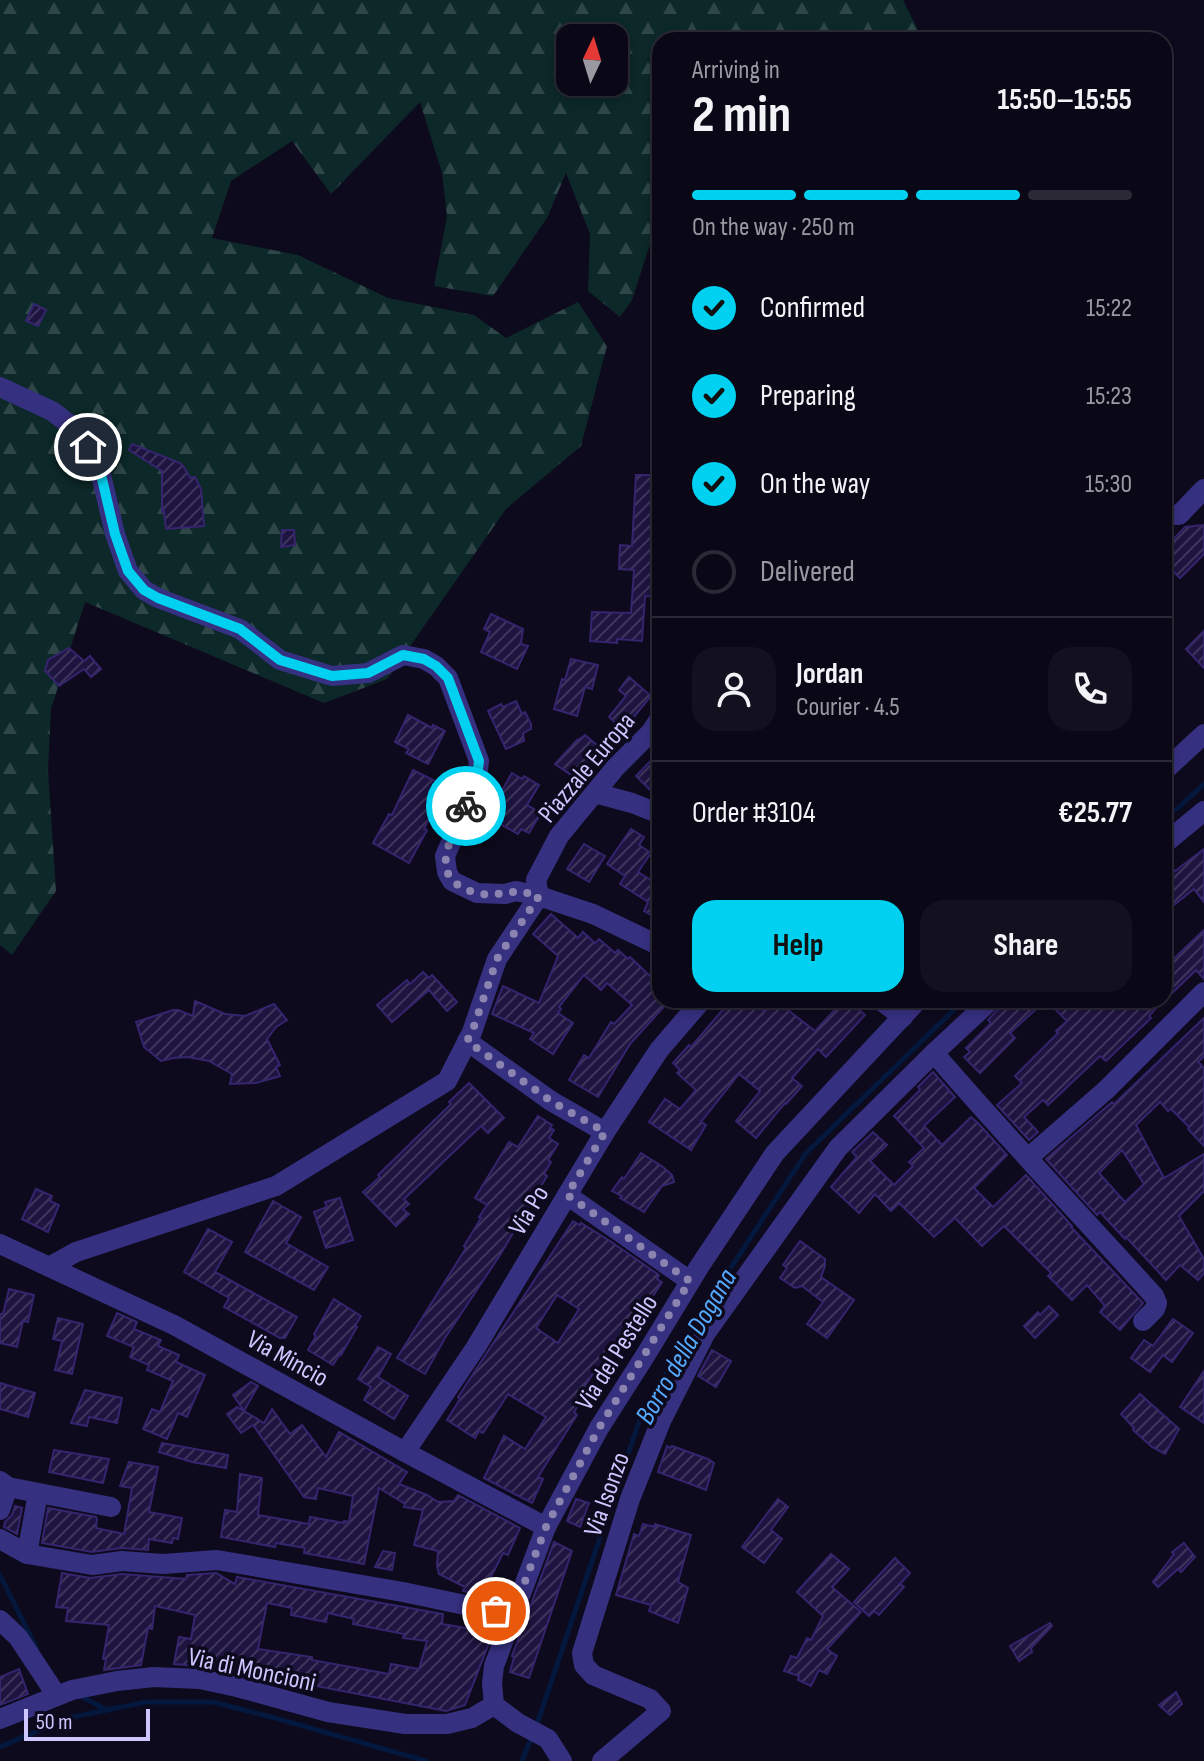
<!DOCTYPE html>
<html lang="en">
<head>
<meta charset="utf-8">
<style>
	:root { --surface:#0a0816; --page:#13111f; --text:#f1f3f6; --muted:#999aa1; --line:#2a2935; --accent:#00d1f1 }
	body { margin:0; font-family:"Sofia Sans Condensed",sans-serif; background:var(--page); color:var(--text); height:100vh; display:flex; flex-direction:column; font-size:30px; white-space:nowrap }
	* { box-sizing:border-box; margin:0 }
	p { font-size:26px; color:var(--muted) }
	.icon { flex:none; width:44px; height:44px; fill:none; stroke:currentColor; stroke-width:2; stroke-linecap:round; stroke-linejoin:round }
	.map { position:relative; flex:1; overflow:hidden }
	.drawer { position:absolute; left:652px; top:32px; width:520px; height:976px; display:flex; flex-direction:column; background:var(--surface); border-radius:24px; box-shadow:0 4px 12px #0003,0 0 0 2px var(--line) }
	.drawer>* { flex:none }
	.needle { width:52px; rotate:4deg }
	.fabs { position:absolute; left:556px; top:24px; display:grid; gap:16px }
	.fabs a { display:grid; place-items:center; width:72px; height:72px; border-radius:16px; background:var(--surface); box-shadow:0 4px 12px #0003,0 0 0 2px var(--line); font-size:40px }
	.scale { position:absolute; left:24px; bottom:20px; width:126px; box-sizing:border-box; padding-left:8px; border:4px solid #cec6ff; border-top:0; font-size:22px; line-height:28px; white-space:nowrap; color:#cec6ff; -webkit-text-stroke:6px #0e0a1d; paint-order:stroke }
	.pin { position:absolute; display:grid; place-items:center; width:68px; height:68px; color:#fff; margin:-34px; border:4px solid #fff; border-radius:50%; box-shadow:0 2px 8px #0007 }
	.courier { position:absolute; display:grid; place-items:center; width:80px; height:80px; margin:-40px; border:6px solid #00d1f1; border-radius:50%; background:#fff; color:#222; box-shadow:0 2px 10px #0007 }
	.overview em { font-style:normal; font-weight:700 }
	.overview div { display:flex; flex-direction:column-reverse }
	.overview { display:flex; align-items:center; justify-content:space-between; height:136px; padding:0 40px }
	h1 { font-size:52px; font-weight:700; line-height:60px }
	.bar { display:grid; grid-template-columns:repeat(4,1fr); gap:12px 8px; align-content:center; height:96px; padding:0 40px }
	.bar i { height:10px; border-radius:6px; background:var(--line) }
	.bar .current { background:var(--accent) }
	.bar p { grid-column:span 4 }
	.line { display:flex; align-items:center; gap:20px; padding:0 40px; border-top:2px solid var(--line) }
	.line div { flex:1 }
	.round { display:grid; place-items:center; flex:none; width:84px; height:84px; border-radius:24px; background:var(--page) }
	ol { padding:0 40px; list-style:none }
	li { display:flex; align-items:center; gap:24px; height:88px }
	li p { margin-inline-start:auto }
	li .icon { padding:8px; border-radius:50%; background:var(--accent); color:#111; stroke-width:4 }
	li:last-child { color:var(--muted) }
	li i { width:44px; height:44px; border:4px solid var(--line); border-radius:50% }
	.button { display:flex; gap:16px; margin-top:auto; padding:16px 40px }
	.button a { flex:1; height:92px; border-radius:24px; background:var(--accent); color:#111; font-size:32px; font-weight:700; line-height:92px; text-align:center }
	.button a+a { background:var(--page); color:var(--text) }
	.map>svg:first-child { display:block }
	.forest { fill:url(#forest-firs); fill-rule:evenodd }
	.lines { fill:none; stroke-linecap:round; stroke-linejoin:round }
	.stream { stroke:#04173c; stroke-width:5 }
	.building { fill:url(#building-hatch); stroke:#35246e; stroke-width:2; fill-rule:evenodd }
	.minor { stroke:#363081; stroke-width:20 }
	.done { stroke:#8b84b0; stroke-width:8; stroke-dasharray:0 14.4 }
	.route { stroke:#00d1f1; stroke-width:10 }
	.labels { text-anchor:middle; stroke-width:7; stroke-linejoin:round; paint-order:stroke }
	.street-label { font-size:26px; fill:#cec6ff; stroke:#0e0a1d }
	.water-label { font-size:28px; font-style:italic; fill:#54aaff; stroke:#0e0a1d }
</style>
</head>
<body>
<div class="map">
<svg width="1204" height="1761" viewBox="0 0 1204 1761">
	<defs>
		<pattern id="forest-firs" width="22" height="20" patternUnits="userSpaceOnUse" patternTransform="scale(2)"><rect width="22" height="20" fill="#0c2828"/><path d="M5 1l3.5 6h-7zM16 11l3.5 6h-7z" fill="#2e4648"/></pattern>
		<pattern id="building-hatch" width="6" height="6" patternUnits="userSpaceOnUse" patternTransform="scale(2)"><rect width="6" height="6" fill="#1e1440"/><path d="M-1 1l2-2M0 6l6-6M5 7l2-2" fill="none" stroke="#3e355d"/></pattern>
	</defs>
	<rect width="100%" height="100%" fill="#0e0a1d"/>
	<path class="forest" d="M0,0H903L923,40H660V229L653,235L632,300L620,317L588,291L590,234L566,173L547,218L493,296L434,286L447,216L442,173L420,102L331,194L292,141L231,181L212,238L298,255L388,298L474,315L506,338L578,302L607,346L581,446L506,509L387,679L324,703L85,602L51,709L48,770L56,891L12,955L0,945ZM570,38H614V82H570Z"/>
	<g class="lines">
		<g class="stream">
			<path d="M1164,817L1178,808L1204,784"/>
			<path d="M0,1575L37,1649"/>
			<path d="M80,1696L107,1710"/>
			<path d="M536,1727L640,1419L694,1324L806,1153L964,1000"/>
			<path d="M0,1747L68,1718L146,1702H213L275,1718L426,1761"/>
			<path d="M522,1761L532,1736"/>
		</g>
	</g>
	<g class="building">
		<path d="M34,304L46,310L38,326L26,321Z"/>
		<path d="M132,444L180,463L184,467L190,478L195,477L201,489L204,526L166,529L164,511L162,512V471L129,450Z"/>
		<path d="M636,475H654V501L660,502V567L657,597L645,596L642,641L617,639V643L590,641L592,612L631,613L634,570L619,569L620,545L632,546Z"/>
		<path d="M1204,525V554L1180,578L1164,563V549L1185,527Z"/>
		<path d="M282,530H294L295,545L281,547Z"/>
		<path d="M491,614L523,629L521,644L528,646L517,669L481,652L490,632L484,629Z"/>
		<path d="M1204,631V668L1186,649Z"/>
		<path d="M69,648L84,661L90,656L101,669L91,677L84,669L59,686L45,671L48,660Z"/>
		<path d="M571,659L598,665L592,689L585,687L577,716L554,709L562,679L565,680Z"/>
		<path d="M629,677L651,696L623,730L609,717L626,696L619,690Z"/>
		<path d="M516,701L522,714L525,712L531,724V729L523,733L524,741L506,749L488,711L501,704L503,707Z"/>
		<path d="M408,715L432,728L433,725L445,731L428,764L406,753L409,749L395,742Z"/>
		<path d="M585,735L598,746L577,779L555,764L578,739L577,741Z"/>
		<path d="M660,751V777L649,789L636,776Z"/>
		<path d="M413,770L445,786L424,829L427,830L409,863L373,843L389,814L392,815Z"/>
		<path d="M512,773L522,779L524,776L539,785L527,805L541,813L529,833L521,829L518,834L493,820L496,815L490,811Z"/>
		<path d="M631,829L644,837L639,845L651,853L638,872L659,885L660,882V920L644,911L648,902L620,884L625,876L607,864Z"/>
		<path d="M584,844L605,856L589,882L567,869Z"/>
		<path d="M1204,849V902L1194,889L1164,913V874L1172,868L1175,871Z"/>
		<path d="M551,914L578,938L583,932L595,943L599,939L615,953L618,950L628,959L630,957L651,977L660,967V1000H670L630,1044L598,1097L569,1080L584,1055L589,1058L611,1022L614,1024L632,1005L607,983L601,990L584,975L570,993L559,1007L561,1009L558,1013L573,1023L553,1054L530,1039L534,1033L492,1014L503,986L539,1003L558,956L533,934Z"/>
		<path d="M1204,930V979L1196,970L1164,1001V968Z"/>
		<path d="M423,972L429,978L432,975L457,1002L447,1011L429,990L392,1022L377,1005L407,980L410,984Z"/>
		<path d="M731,1000H748L755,1007L757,1005L764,1011L773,1000H790L784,1007L815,1031L844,1000H848L865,1015L826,1057L818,1049L792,1078L802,1086L786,1104L785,1103L756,1138L736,1121L760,1091L739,1074L701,1122L706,1125L691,1150L649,1122L665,1099L680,1109L696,1090L677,1073L680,1070L673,1063L689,1045L691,1047Z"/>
		<path d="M1007,1000H1163L1149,1016L1151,1018L1106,1061L1100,1056L1048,1105L1043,1100L1024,1117L1038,1132L1029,1140L997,1105L1022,1083L1015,1076L1058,1033L1056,1031L1067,1021L1046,1000L1010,1033L1015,1038L980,1073L964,1057L970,1052L966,1048L991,1023L988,1020Z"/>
		<path d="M195,1001L225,1014L245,1016L274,1004L287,1020L276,1027L267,1039L280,1065L276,1067L280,1076L256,1083L230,1084L232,1074L209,1061L188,1057L173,1058L161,1061L144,1047L136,1022L173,1010H178L193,1016Z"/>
		<path d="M1204,1018V1056L1198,1062L1204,1068V1146L1188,1129L1189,1127L1171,1109L1168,1111L1160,1102L1136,1125L1164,1178L1204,1154V1191L1179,1216L1204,1259V1273L1198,1280L1180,1265L1166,1280L1126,1237L1125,1239L1100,1212L1097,1215L1046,1159L1112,1102L1114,1104ZM1122,1150L1144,1184L1125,1202L1099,1173Z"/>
		<path d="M933,1072L955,1097L924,1126L942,1145L971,1117L978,1123L1007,1155L974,1188L993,1207L1026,1175L1072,1226L1071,1227L1143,1303L1120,1330L1100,1312L1105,1306L1087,1285L1072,1300L1048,1276L1051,1273L1004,1226L982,1246L955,1218L934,1237L899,1203L891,1211L875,1194L859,1213L831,1187L857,1157L852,1152L873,1132L887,1145L870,1161L894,1185L913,1166L909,1162L924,1148L894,1116L920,1090L918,1087Z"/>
		<path d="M469,1083L504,1118L488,1133L481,1126L404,1199L409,1204L403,1209L409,1214L396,1226L363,1192L380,1177L378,1175L451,1104L449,1102Z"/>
		<path d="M538,1116L552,1125L550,1128L554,1130L549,1138L558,1144L548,1160L551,1162L544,1174L547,1176L500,1255L445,1338L425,1374L397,1358L466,1248L464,1246L481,1218L479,1217L487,1205L475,1198L509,1142L518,1147Z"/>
		<path d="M641,1153L663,1167L672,1175L674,1182L662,1186L644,1212L620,1198L622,1196L612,1191L622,1177L624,1179Z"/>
		<path d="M36,1189L52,1196L50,1201L59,1205L48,1232L22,1219Z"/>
		<path d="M340,1198L353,1240L326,1248L314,1212L327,1207L325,1202Z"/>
		<path d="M273,1201L301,1217L286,1243L328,1267L314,1290L245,1252Z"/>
		<path d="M573,1221L580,1225L581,1223L610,1241L659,1275L657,1279L662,1282L626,1338L624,1336L608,1361L611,1362L601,1377L594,1372L580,1394L584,1396L574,1412L577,1415L538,1477L543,1479L532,1503L484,1478L504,1436L525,1449L546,1417L508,1394L483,1433L479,1431L475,1438L447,1420L460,1399L458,1397ZM557,1295L579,1309L558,1343L536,1328Z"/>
		<path d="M208,1229L232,1242L215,1272L297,1317L285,1338H280L224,1307L229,1298L184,1272Z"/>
		<path d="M800,1241L825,1259V1266L821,1277L854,1300L827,1338L807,1324L823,1302L802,1286L795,1288L780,1278L787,1268L783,1265Z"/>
		<path d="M9,1289L34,1295L28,1322L23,1321L17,1347L0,1343V1314H3Z"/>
		<path d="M334,1299L361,1316L355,1326L357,1327L341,1355L340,1354L333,1365L308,1350L316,1336L314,1334Z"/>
		<path d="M1049,1306L1058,1315L1035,1338L1024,1326L1038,1312L1040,1315Z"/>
		<path d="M117,1313L137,1322L134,1329L161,1340L158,1346L179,1355L176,1362L205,1375L187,1417L178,1413L167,1439L143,1429L152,1409L160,1412L173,1381L147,1370L149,1365L130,1357L134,1347L107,1336Z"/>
		<path d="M58,1318L83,1324L72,1374L55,1370L62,1341L53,1339Z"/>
		<path d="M1173,1319L1193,1333L1172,1362L1163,1355L1150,1372L1131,1358L1144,1340L1153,1346Z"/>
		<path d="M378,1347L391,1354L378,1377L408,1396L394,1419L364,1400L371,1387L358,1379Z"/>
		<path d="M712,1350L731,1361L716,1387L698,1376Z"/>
		<path d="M1204,1371V1423L1180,1407Z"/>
		<path d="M251,1382L258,1386L244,1411L264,1423L272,1409L290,1434L302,1425L326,1457L339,1432L407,1472L399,1484L427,1495L438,1502L454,1501L458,1495L520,1528L508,1555L503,1553L482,1595L463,1591L465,1587L439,1574L437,1566L438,1551L414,1545L423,1510L404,1507L405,1504L379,1488L364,1564L304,1553L305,1548L276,1543L275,1547L221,1537L225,1510L237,1512L240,1474L262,1478L258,1515L309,1524L310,1517L344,1523V1521L349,1522L353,1496L318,1488L316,1499L304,1497L253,1425L241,1433L227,1414L237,1407L244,1411L233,1395Z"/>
		<path d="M0,1383L35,1393L28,1417L0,1409Z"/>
		<path d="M85,1390L122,1398L117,1423L89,1417L87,1426L71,1423Z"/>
		<path d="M1140,1394L1179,1429L1165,1454L1152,1447L1133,1430L1134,1428L1121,1414Z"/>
		<path d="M162,1443L228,1455L226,1468L192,1462L159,1452Z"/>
		<path d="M667,1446L670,1448L672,1446L708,1459L714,1463L706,1490L658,1472Z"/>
		<path d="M54,1450L109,1459L103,1483L49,1472Z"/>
		<path d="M129,1462L158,1467L149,1512L182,1518L178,1539L173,1538L172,1543L149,1539L148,1550L121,1548L92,1552L42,1543L48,1508L96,1517L97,1519L96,1528L124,1534L132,1488L120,1486Z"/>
		<path d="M576,1499L589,1503L580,1527L567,1521Z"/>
		<path d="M778,1499L788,1507L771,1530L782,1539L764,1563L742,1547Z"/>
		<path d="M15,1506L22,1508L17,1534L4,1527L5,1522L12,1515Z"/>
		<path d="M643,1524L655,1527V1524L691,1535L678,1582L688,1588L678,1623L649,1611L651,1605L616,1595L634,1534L639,1536Z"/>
		<path d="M554,1542L572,1551L529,1678L510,1672L514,1657L512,1656Z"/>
		<path d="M1184,1543L1195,1557L1181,1572L1178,1569L1158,1587L1153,1582L1174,1554L1172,1552Z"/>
		<path d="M383,1551L395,1553L392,1570L375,1567Z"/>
		<path d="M831,1554L849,1569L832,1587L861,1612L827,1649L837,1656L827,1674L819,1670L811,1686L798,1680L799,1676L784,1671L791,1656L797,1658L807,1638L811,1640L823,1616L797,1592Z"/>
		<path d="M895,1558L910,1573L900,1584L904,1587L879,1615L874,1611L869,1616L854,1602Z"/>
		<path d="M62,1573L90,1578L122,1574L186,1579L187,1575L216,1573L235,1584L237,1577L443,1614L442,1624L472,1629L475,1620L496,1625L465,1705L446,1711L197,1663L196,1666L174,1664L179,1637L191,1639L195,1615L155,1606L152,1629L148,1628L141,1665L104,1670L106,1659H103L109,1625L66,1621L68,1608L56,1607ZM267,1603L292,1608L291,1615L326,1622L328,1613L354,1619L353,1624L404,1634L403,1638L427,1641L419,1669L391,1664L389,1674L312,1660V1657L258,1649Z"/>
		<path d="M1050,1623L1052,1626L1031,1648L1032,1652L1019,1661L1010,1646Z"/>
		<path d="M19,1669L28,1694L0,1705V1677Z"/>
		<path d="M1176,1692L1182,1704L1170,1715L1159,1705Z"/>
	</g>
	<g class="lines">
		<g class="minor">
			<path d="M0,387L52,411L79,432L98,462L115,534L128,571L144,590L158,598L240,629L280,660L332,676L368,673L403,655L424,659L436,666L448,678L479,761L476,785L445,856L447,872L452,881L477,893L505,894L516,891L539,896L536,880L559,836L616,767L651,732L660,718"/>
			<path d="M1164,514L1179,515L1204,489"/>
			<path d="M1164,771L1204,734"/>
			<path d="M595,793L632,803L660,814"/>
			<path d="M1164,844L1204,811"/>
			<path d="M880,1000L903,1017"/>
			<path d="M467,1041L551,1101L605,1132"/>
			<path d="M934,1053C1005,1136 1081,1215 1154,1296L1157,1303L1155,1309L1143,1321"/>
			<path d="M1028,1158L1106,1090L1204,992"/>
			<path d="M567,1195L690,1281"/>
			<path d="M0,1244L174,1325L405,1452L546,1527"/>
			<path d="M49,1267L76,1252L276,1186L447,1081L472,1032L497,959L539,896L593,914L660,946"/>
			<path d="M405,1452L476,1347L605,1132L659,1050L702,1000"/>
			<path d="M0,1481L8,1487L111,1507"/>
			<path d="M0,1510L8,1487"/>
			<path d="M0,1539L27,1554L92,1565L122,1561L163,1564L217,1560L403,1592L512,1615"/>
			<path d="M27,1554L38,1493"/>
			<path d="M0,1620L18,1637L57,1696"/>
			<path d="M0,1719L72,1690L117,1681L154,1677L200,1679L237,1687L328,1712L405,1724H447L472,1718L494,1705"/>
			<path d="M562,1761L548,1739L518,1723L494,1705L492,1683L494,1666L546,1527L599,1428L645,1356L699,1267L775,1153L918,1000"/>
			<path d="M602,1761L661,1711L650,1699L593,1675L584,1665L582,1653L630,1499L661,1421L705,1334L838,1148L934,1053L991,1000"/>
		</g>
	</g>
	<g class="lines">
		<path class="done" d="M466,806C451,839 424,879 477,893C489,896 502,893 514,892C522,891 531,894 539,896L497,959L472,1032L467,1041L551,1101L605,1132L567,1195L690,1281L599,1428L546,1527L512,1615L496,1611"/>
		<path class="route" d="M88,447L98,462L115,534L128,571L144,590L158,598L240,629L280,660L332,676L368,673L403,655L424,659L436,666L448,678L479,761L476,785L466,806"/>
	</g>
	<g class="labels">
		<g class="street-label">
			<text transform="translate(586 767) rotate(-50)" y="9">Piazzale Europa</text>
			<text transform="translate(528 1210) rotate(-59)" y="9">Via Po</text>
			<text transform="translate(616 1352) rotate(-58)" y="9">Via del Pestello</text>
			<text transform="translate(288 1358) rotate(29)" y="9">Via Mincio</text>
			<text transform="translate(606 1494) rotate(-70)" y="9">Via Isonzo</text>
			<text transform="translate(252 1669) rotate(12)" y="9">Via di Moncioni</text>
		</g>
		<g class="water-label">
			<text transform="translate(685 1346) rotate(-60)" y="10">Borro della Dogana</text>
		</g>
	</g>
</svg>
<div class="fabs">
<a><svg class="needle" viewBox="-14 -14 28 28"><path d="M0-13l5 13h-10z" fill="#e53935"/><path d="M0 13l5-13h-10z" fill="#999aa1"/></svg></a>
</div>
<div class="scale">50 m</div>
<div class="pin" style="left:496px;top:1611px;background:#ea580c"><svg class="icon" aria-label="bag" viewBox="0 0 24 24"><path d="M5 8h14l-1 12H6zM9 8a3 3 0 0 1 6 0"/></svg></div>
<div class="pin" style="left:88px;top:447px;background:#1f2937"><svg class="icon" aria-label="home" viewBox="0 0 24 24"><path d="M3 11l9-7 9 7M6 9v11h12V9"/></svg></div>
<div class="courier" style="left:466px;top:806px"><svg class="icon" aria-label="bike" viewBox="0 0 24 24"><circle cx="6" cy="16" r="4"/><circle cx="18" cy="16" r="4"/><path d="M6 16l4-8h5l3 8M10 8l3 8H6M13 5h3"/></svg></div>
<section class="drawer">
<div class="overview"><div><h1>2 min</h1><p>Arriving in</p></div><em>15:50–15:55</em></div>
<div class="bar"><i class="current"></i><i class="current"></i><i class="current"></i><i></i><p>On the way · 250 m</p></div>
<ol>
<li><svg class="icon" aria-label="check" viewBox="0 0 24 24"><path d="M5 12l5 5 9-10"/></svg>Confirmed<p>15:22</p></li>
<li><svg class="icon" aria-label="check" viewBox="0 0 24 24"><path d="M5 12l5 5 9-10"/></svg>Preparing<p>15:23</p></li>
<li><svg class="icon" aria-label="check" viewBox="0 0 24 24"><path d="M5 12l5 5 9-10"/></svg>On the way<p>15:30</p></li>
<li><i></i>Delivered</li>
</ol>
<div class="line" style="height:144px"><a class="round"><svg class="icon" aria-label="person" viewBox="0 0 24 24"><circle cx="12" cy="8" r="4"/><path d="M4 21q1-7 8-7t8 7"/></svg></a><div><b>Jordan</b><p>Courier · 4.5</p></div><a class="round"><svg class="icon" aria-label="phone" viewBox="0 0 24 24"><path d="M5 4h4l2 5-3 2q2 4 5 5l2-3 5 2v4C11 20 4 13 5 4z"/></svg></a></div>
<div class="line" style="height:104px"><div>Order #3104</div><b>€25.77</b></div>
<div class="button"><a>Help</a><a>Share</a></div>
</section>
</div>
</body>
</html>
